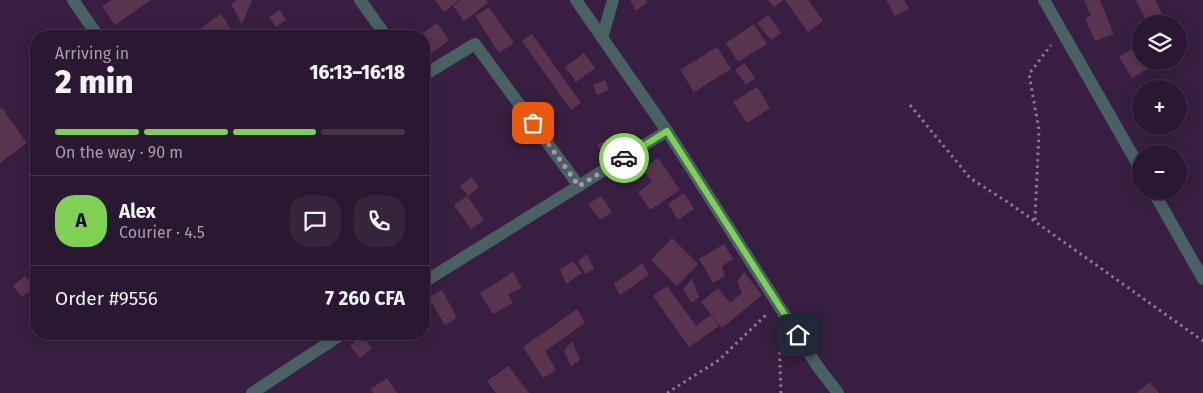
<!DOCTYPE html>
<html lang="en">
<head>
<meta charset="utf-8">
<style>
	:root { --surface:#2a1731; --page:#36243d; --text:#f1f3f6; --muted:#a59fab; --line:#46364d; --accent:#7ed153 }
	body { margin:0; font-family:"Fira Sans",sans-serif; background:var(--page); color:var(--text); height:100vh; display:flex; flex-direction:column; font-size:19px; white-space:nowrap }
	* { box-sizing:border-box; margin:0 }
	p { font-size:16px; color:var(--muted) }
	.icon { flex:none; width:28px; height:28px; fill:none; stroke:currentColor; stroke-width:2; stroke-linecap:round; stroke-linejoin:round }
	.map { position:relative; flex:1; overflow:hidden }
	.sheet { position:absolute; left:30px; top:30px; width:400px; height:310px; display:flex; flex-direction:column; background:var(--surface); border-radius:20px; box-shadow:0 2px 12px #0003,0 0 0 1px var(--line) }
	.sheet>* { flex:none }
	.tools { position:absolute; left:1132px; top:15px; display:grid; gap:10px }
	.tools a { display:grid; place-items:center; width:55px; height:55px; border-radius:50%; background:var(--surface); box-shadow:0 2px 12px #0003,0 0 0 1px var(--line); font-size:25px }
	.pin { position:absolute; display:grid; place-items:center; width:42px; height:42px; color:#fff; margin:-21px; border-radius:10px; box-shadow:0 2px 8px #0006 }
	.courier { position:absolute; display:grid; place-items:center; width:50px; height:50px; margin:-25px; border:4px solid #7ed153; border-radius:50%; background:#fff; color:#222; box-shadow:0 1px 6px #0007 }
	.overview em { font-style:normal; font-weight:800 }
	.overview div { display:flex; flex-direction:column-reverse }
	.overview { display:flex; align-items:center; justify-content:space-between; height:85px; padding:0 25px }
	h1 { font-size:32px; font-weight:800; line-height:38px }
	.bar { display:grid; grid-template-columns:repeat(4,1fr); gap:8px 5px; align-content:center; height:60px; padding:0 25px }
	.bar i { height:6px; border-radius:4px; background:var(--line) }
	.bar .on { background:var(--accent) }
	.bar p { grid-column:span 4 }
	.line { display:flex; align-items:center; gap:12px; padding:0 25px; border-top:1px solid var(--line) }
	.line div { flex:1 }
	.round { display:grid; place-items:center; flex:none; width:52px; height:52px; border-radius:20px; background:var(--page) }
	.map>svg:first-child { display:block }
	.building { fill:#58344f }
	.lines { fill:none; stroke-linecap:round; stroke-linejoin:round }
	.path { stroke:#8b7793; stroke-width:3; stroke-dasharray:2.5 4; stroke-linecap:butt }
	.minor { stroke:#496162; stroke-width:12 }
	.done { stroke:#a896b0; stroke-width:5; stroke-dasharray:0 9 }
	.route { stroke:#7ed153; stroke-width:6 }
</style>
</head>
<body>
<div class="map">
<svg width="1203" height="393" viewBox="0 0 1203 393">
	<rect width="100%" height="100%" fill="#381f41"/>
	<g class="building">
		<path d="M112,0H151L115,25L102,6Z"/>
		<path d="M237,0H252L242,24L231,4Z"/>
		<path d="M435,0H459L444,12Z"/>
		<path d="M461,0H486L488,3L464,21L453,6Z"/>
		<path d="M630,0H645L648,2L636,11Z"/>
		<path d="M768,0H784L774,7Z"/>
		<path d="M785,0H808L823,21L808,32Z"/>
		<path d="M886,0H904L909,8L895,16Z"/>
		<path d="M1084,0H1100L1114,34L1095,41L1085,18L1091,16Z"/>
		<path d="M1136,0H1155L1168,24H1148Z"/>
		<path d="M489,7L514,43L499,53L475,16Z"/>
		<path d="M280,10L286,20L276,27L269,17Z"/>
		<path d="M221,14L235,36H194L193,34Z"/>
		<path d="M768,15L781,33L771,40L757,23Z"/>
		<path d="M437,23L449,40L425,58L424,36H419Z"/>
		<path d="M754,24L767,44L738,62L726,43Z"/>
		<path d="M532,34L581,103L571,110L522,41Z"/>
		<path d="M1141,43V61L1157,63L1132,78L1119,57Z"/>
		<path d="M717,47L731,69L694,92L680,70Z"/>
		<path d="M584,53L595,68L576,82L565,67Z"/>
		<path d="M744,63L755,78L746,85L735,70Z"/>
		<path d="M605,80L609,90L597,95L593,85Z"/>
		<path d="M757,87L770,108L747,123L733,102Z"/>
		<path d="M2,108L27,143L0,163V109Z"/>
		<path d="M424,130L432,142L424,148Z"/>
		<path d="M609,138L618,152L607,160L597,145Z"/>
		<path d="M658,158L680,190L650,210L638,192L652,182L643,169Z"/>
		<path d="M471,177L479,187L468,196L460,186Z"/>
		<path d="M684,193L694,209L678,220L668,204Z"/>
		<path d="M467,196L484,220L471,229L454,205Z"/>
		<path d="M601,196L612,212L600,220L588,204Z"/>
		<path d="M672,238L698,264L677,286L651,260Z"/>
		<path d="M724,244L733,259L722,266L725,276L713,283L699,259Z"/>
		<path d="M587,254L594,269L585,274L578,261Z"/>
		<path d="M573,261L582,273L566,284L560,270Z"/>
		<path d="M642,263L649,275L620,295L614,284Z"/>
		<path d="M513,272L522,288L508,294L513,303L493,314L480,293Z"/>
		<path d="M744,272L762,295L722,328L701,302L718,288L730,303L742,293L737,282Z"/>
		<path d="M25,276L34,287L22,297L13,286Z"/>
		<path d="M692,279L699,297L692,303L683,289Z"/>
		<path d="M667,286L696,326L711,315L719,326L689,347L653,296Z"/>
		<path d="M442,290L457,318L445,325L428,297Z"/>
		<path d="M577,309L585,323L545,351L556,370L543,378L523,347Z"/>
		<path d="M362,336L372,348L360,358L350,346Z"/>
		<path d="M572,341L580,360L571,366L564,351Z"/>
		<path d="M508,366L529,393H496L487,381Z"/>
		<path d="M387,378L397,393H373L371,389Z"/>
		<path d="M1150,382L1159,393H1136Z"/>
	</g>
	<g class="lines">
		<g class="path">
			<path d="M910,105L970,178L1009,203L1203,341"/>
			<path d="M1035,220L1039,130L1029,74L1051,45"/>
			<path d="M779,339L781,393"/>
			<path d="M667,393L719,360L767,314"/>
		</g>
		<g class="minor">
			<path d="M73,0L98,36"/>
			<path d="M360,0L386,36"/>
			<path d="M576,0L667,131L818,367L838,393"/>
			<path d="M1044,0L1141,170"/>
			<path d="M602,38L613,0"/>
			<path d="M424,75L475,44L579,186"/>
			<path d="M1153,191L1203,279"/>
			<path d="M424,282L667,131"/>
			<path d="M252,393L342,334"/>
		</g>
	</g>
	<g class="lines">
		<path class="done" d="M533,123L579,186L624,158"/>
		<path class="route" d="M624,158L667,131L798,335"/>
	</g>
</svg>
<div class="tools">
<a><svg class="icon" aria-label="layers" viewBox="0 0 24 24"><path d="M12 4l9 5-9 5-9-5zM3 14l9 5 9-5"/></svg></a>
<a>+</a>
<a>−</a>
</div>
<div class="pin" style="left:533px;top:123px;background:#ea580c"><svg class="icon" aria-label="bag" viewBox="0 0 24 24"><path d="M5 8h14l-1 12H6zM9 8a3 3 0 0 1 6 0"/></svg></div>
<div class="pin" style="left:798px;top:335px;background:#1f2937"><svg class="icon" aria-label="home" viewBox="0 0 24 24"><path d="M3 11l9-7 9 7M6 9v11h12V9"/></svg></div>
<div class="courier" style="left:624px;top:158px"><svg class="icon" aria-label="car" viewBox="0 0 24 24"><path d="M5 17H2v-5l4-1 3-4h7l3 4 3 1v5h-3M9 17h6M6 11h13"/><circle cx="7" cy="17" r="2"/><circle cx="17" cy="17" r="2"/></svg></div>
<section class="sheet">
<div class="overview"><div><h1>2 min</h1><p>Arriving in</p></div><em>16:13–16:18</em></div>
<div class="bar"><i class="on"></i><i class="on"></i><i class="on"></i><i></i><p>On the way · 90 m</p></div>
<div class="line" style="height:90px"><b class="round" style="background:var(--accent);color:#111">A</b><div><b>Alex</b><p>Courier · 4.5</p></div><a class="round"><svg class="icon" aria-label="chat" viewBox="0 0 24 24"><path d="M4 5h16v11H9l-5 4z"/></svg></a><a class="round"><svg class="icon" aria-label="phone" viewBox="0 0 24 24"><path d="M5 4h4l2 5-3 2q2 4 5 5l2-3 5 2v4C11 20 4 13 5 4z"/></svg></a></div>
<div class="line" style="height:65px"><div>Order #9556</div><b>7 260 CFA</b></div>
</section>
</div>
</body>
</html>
